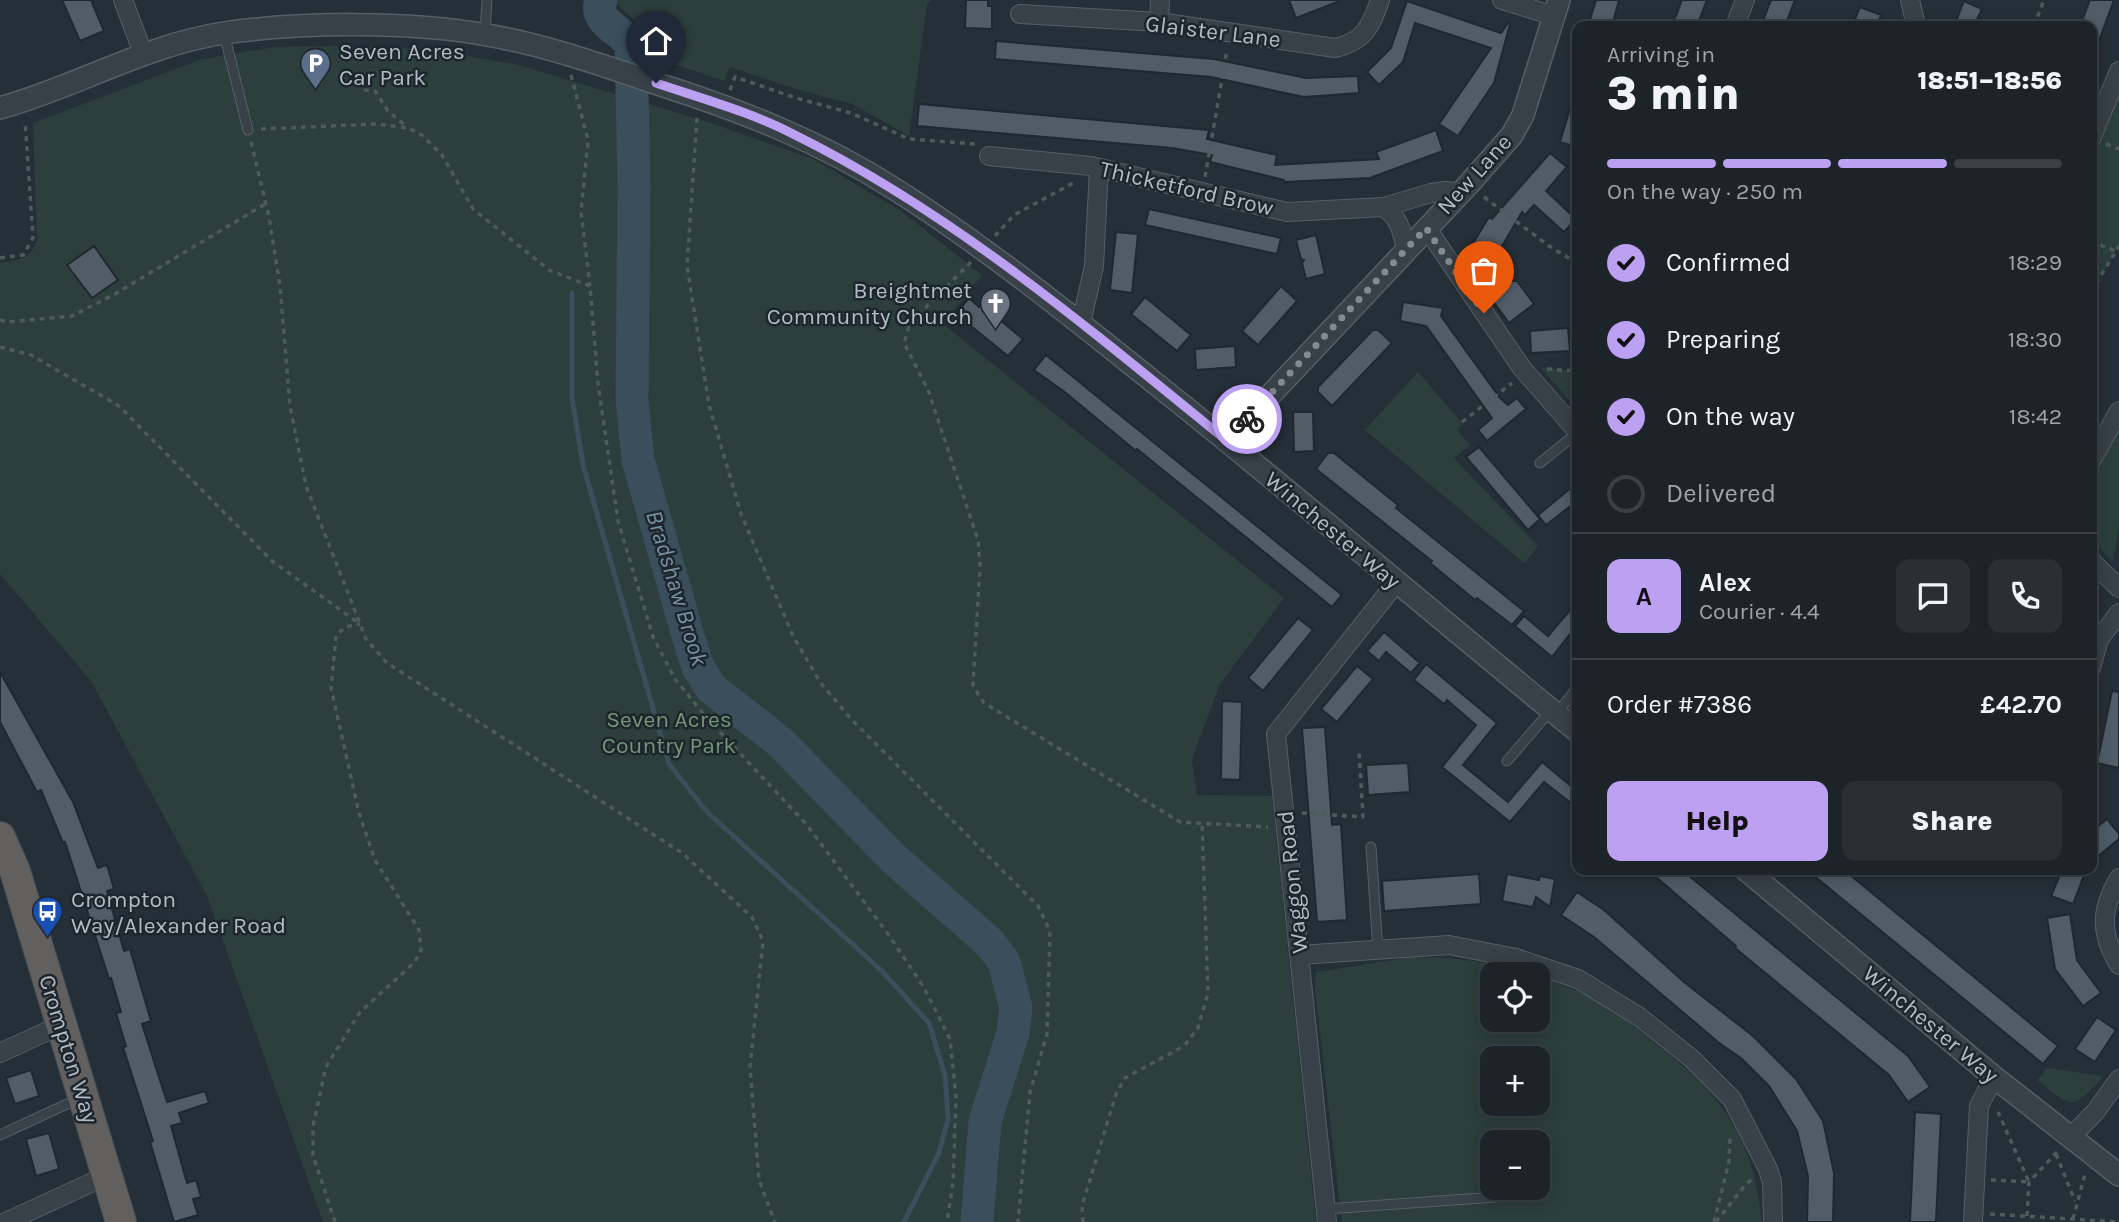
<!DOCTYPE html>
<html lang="en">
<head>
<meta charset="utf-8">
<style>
	:root { --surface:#1c2329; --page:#292f35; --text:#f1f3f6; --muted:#a0a4a8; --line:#3a4046; --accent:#bca0f2 }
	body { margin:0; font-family:Karla,sans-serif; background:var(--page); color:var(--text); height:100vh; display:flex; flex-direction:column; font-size:26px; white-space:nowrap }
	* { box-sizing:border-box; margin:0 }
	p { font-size:23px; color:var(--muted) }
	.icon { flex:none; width:38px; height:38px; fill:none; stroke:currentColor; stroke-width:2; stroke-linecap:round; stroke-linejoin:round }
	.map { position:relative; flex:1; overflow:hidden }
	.panel { position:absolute; left:1572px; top:21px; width:525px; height:854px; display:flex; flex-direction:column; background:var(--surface); border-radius:14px; box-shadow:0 4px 18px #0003,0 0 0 2px var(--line) }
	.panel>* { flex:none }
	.fabs { position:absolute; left:1480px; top:962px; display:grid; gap:14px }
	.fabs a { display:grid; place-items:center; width:70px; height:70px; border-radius:14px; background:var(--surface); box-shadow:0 4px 18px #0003,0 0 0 2px var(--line); font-size:35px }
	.pin { position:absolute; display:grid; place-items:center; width:60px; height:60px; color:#fff; margin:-72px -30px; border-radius:50% 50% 50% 0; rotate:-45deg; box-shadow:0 0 7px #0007 }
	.pin .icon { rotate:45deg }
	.courier { position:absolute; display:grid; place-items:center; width:70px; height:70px; margin:-35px; border:5px solid #bca0f2; border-radius:50%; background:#fff; color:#222; box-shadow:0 2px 9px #0007 }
	.head em { font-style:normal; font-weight:800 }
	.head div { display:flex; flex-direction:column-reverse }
	.head { display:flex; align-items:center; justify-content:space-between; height:119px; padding:0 35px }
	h1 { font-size:46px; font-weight:800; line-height:52px }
	.bar { display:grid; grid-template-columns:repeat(4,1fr); gap:10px 7px; align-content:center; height:84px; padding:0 35px }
	.bar i { height:9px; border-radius:5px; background:var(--line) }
	.bar .active { background:var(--accent) }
	.bar p { grid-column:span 4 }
	.line { display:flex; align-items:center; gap:18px; padding:0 35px; border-top:2px solid var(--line) }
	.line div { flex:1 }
	.round { display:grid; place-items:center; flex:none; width:74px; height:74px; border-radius:14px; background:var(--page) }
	ol { padding:0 35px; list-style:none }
	li { display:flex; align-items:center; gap:21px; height:77px }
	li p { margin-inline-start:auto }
	li .icon { padding:7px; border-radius:50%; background:var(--accent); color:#111; stroke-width:4 }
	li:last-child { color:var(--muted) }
	li i { width:38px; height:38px; border:4px solid var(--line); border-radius:50% }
	.button { display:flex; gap:14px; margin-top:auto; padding:14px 35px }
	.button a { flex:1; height:80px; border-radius:14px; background:var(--accent); color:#111; font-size:28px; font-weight:800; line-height:80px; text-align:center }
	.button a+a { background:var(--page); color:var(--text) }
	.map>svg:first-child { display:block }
	.green { fill:#2c3f3c; fill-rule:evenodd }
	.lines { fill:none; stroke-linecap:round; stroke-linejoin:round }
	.stream { stroke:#3a4e5c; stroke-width:5 }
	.river { stroke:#3a4e5c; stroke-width:33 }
	.building { fill:#505c66; stroke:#1f282f; stroke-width:2 }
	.service-casing { stroke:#565f66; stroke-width:11 }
	.minor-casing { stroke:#565f66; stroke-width:20 }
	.tertiary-casing { stroke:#565f66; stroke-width:24 }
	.trunk-casing { stroke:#434c53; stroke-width:32 }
	.path { stroke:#4b5c5b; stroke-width:3.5; stroke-dasharray:5 5; stroke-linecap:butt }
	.service { stroke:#384148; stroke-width:9 }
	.minor { stroke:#384148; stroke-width:18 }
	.tertiary { stroke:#384148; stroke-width:21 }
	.trunk { stroke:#62605f; stroke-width:30 }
	.done { stroke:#818b93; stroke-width:7; stroke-dasharray:0 12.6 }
	.route { stroke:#bca0f2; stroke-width:9 }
	.labels { text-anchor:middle; stroke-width:5; stroke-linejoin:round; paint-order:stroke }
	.street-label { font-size:23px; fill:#b3bcc4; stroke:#1d262d }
	.poi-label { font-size:23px; fill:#b3bcc4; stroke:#1d262d; text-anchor:start }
	.park-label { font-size:23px; fill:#749777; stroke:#1d262d }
	.water-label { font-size:24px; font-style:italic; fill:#7791a4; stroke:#1d262d }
</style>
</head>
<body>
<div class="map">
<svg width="2119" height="1222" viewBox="0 0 2119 1222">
	<rect width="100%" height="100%" fill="#252f37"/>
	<g class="green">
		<path d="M619,0H932L927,4L909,136L852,104L796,89L730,67L724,81L651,56L654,37L617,5Z"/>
		<path d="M335,46L390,47L451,53L519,65L705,121L813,159L901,211L982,275L943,324L1284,598L1220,684L1192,759L1197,795L1272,796L1316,1222H323L207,896L91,681L0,574V263C19,260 32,259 37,239L33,123L202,59L275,47Z"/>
		<path d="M2119,94V246L2091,292V163Z"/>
		<path d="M1541,368L1577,371V409Z"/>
		<path d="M1418,372L1463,424L1457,430L1470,445L1454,458L1538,546L1524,563L1365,430Z"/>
		<path d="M2119,423V527L2113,562L2091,539V474Z"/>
		<path d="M1412,957C1456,957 1494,962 1536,975H1493V1020H1538V976C1562,985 1590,994 1611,1009C1627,1020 1642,1034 1657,1045C1723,1096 1754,1138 1762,1222H1342L1315,990L1316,972ZM1493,1059H1538V1104H1493ZM1493,1143H1538V1188H1493Z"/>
		<path d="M2047,1068L2104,1076C2071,1111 2074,1109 2037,1080Z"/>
	</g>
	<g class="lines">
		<path class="stream" d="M572,293V398L583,465L669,764L707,812L882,971L929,1023L945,1075L948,1119L939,1153L904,1222"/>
		<path class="river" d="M601,0C593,23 621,29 631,45L634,187L632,400L638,460L690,643L698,667L711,688L780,742L894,859L990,943L1004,962L1016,1008L1013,1033L985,1121L977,1222"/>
	</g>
	<g class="building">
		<path d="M62,0H91L104,31L80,41Z"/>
		<path d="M966,0H988V6H992V29L965,28Z"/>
		<path d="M1289,0H1340V1L1296,18Z"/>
		<path d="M1596,0H1619L1612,26H1588Z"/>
		<path d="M1682,0H1707L1697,26H1672Z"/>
		<path d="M1771,0H1795L1785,26H1761Z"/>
		<path d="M2090,0H2114L2093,57L2091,26H2080Z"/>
		<path d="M1407,1L1501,33L1508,23L1510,24L1494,83L1458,136L1439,124L1491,48L1415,23L1403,62L1379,85L1367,72L1391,48Z"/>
		<path d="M1964,1L1982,9L1974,26H1954Z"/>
		<path d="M1860,7L1881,15L1877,26H1852Z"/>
		<path d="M996,41L1214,59L1306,78L1358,76L1359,93L1304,97L1211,77L995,59Z"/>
		<path d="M1573,98H1577V147L1560,142Z"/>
		<path d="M919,104L1209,130L1207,139L1277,155L1275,165L1379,159L1376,152L1436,130L1443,151L1370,178L1284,182V180L1210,162L1212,155L1172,148L917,126Z"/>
		<path d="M1550,153L1567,167L1546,191L1576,219L1564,232L1534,205L1525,215L1522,212L1488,270L1471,260L1476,251L1470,248L1489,217L1492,219Z"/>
		<path d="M1149,209L1281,238L1277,254L1145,225Z"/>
		<path d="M1116,232L1138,234L1132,293L1110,290Z"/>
		<path d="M1316,235L1325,274L1306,279L1302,263L1304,260L1301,259L1296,240Z"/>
		<path d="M94,246L118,280L92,298L67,265Z"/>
		<path d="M1511,281H1517L1534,304L1509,323L1490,297Z"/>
		<path d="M1281,286L1297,301L1258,345L1242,331Z"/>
		<path d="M1145,297L1191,335L1177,351L1131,314Z"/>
		<path d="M969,298L979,307L981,304L1023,339L1008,356L966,322L969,319L958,311Z"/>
		<path d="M1403,302L1443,308L1441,316L1500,398L1508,405L1517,398L1526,409L1487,441L1478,430L1492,418L1426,326L1400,321Z"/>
		<path d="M1568,328L1570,351L1531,353L1530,331Z"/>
		<path d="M1373,330H1378L1392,343L1332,406L1318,392V387Z"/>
		<path d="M1235,346L1236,367L1196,370L1195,349Z"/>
		<path d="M1046,355L1342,595L1332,607L1137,449L1136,451L1066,393L1034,370Z"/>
		<path d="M1293,412H1313L1314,451L1294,452Z"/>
		<path d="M1479,447L1540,519L1528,530L1466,457Z"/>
		<path d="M1328,453H1334L1398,505L1396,508L1524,611L1512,625L1477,598L1475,600L1430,563L1432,561L1316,469Z"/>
		<path d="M1577,483V501L1546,525L1538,515Z"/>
		<path d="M1577,602V625L1552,657L1515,626L1524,616L1548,636Z"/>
		<path d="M1298,618L1313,630L1263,691L1248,678Z"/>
		<path d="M1384,632L1420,663L1411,673L1386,652L1379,661L1367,651Z"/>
		<path d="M1426,664L1497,723L1463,765L1508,802L1542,762L1577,791V808L1544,782L1510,822L1442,767L1476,725L1447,700L1444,704L1414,680Z"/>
		<path d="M1357,666L1373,679L1337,722L1321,709Z"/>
		<path d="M0,672L73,802L98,868L107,865L114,889L107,891L124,951L130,949L151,1021L142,1024L167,1102L205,1091L209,1103L179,1113L182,1123L171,1126L187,1183L196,1180L201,1197L193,1199L198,1215L174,1222L150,1142L153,1141L123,1047L126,1046L116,1013L121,1012L111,978L109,979L65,842L63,843L41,790L37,792L0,722Z"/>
		<path d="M2112,691L2119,692V768L2097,763Z"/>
		<path d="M1222,701L1242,702L1240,780L1221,779Z"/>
		<path d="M1325,727L1332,825L1341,824L1347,920L1317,922L1302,728Z"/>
		<path d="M1408,763L1410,792L1368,795L1366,765Z"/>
		<path d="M2107,819L2119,834V839L2091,862V832Z"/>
		<path d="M1648,870H1682L1908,1056L1930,1087L1908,1102L1889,1075L1735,948L1736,946Z"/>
		<path d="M1807,870H1844L2058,1046L2043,1064Z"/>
		<path d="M2062,870H2086L2073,904L2051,896Z"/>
		<path d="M1479,874L1481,904L1384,911L1382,881Z"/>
		<path d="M1507,874L1539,880L1540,876L1555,879L1550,907L1536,897L1533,907L1502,901Z"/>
		<path d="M1577,892L1604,910L1684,982L1753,1036L1796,1079L1823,1121L1834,1173L1833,1222H1807L1808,1176L1797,1131L1769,1086L1742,1059L1718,1042L1594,937L1561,915Z"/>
		<path d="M2070,914L2077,960L2101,993L2083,1006L2055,969L2047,918Z"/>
		<path d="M2097,1017L2116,1030L2095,1062L2075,1049Z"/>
		<path d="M31,1070L39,1096L15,1104L6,1078Z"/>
		<path d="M1915,1112L1941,1114L1936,1222H1910Z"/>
		<path d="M49,1133L59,1169L36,1176L26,1139Z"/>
	</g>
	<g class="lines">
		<defs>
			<g id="service">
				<path d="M224,33L248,130"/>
				<path d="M485,33L487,0"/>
				<path d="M1540,463L1577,433"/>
				<path d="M1557,713L1577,688"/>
				<path d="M1507,761L1551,710"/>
				<path d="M1371,847L1378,950"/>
				<path d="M0,1135L80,1098"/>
				<path d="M1326,1209L1496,1197"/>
			</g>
			<g id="minor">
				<path d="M123,0L143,53"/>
				<path d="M1502,0L1554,16"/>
				<path d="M1910,0L1916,26"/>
				<path d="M1020,14L1159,22L1335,48C1363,42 1371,27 1380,0"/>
				<path d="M1159,22L1160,0"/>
				<path d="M1735,26L1745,0"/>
				<path d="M2091,139L2119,71"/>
				<path d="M989,156L1091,166L1287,212L1384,207L1431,193L1446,191L1459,193"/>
				<path d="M1384,207C1399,218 1402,231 1406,249"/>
				<path d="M1426,227L1521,367L1577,431"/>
				<path d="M1081,323L1094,266L1099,168"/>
				<path d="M2091,461L2119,411"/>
				<path d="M2091,561L2119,588"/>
				<path d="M2091,637L2099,639L2119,613"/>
				<path d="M2091,668L2099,639"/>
				<path d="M2119,878C2100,911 2100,933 2119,965"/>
				<path d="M1299,955L1449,945L1516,958L1578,979L1638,1016L1691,1058L1732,1099L1768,1169L1772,1182L1773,1222"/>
				<path d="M0,1053L61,1025"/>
				<path d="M2070,1138L2096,1111L2119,1079"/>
				<path d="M6,1222L108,1175"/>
				<path d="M1327,1222L1276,734L1396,583"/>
				<path d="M1973,1222L1979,1106L1994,1077"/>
			</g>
			<g id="tertiary">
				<path d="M0,108C76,87 145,45 224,33C301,22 410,21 487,35C546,45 604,66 661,85C742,111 821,142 893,188C985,246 1071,316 1156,384C1298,497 1436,616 1577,731"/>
				<path d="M1227,441L1468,185L1512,135L1523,115L1559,0"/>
				<path d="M1746,870L1994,1077L2119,1175"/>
			</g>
			<path id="trunk" d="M0,837L15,871L121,1222"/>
		</defs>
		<use href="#service" class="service-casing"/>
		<use href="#minor" class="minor-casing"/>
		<use href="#tertiary" class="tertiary-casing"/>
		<use href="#trunk" class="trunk-casing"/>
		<g class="path">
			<path d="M2034,26L2044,0"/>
			<path d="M571,75L588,140L581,212L590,286"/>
			<path d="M364,90L375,91L388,111L406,126"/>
			<path d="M730,90L735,77L796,98L851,113L909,139L975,144"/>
			<path d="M697,118L687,266L709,405L741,514L793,636L820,682L851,719L1038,906L1050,931L1047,1034L1030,1092L1018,1222"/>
			<path d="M261,129L377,124L408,128L422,135L442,155L473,209L549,270L590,286L598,384L618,521L653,637L675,679L706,717L807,825L888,934L923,986L950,1039L956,1097L953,1183L947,1222"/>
			<path d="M251,142L269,217L280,286L290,406L306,486L366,639L387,663L682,853L752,917L763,941L750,1067L759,1180L775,1222"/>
			<path d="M2106,144L2119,149"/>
			<path d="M1205,177L1227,50"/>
			<path d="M1484,197L1549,246L1577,263"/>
			<path d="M995,236L1014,215L1075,182"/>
			<path d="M2091,241L2115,251"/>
			<path d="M0,258L23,255L33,238L25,121"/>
			<path d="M971,262L910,323L904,343L928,390L978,540L980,566L973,686L984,703L1180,822L1268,827"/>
			<path d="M2091,292L2119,246"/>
			<path d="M0,320L8,322L72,316L115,294L265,204"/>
			<path d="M0,347L31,355L119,406L272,561L360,624"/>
			<path d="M1547,369L1577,371"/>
			<path d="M1462,422L1512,383"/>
			<path d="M1302,813L1363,817L1359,751"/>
			<path d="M2056,1154L2075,1201"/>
			<path d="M1991,1180L2029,1182L1998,1112"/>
			<path d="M1990,1214L2119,1222"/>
			<path d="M2027,1216L2029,1182L2057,1152"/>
			<path d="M2073,1219L2085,1174"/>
			<path d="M335,1222L313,1155V1126L326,1067L360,1012L415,962L421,950L419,930L375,860L359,813L331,688L336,636L345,627L360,624"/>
			<path d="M1083,1222L1082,1206L1116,1094L1125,1078L1184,1046L1198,1028L1208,993L1202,823"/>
			<path d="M1714,1222L1729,1162L1730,1137"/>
			<path d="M1716,1222L1746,1184L1753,1179"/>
		</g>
		<use href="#service" class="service"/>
		<use href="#minor" class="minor"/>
		<use href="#tertiary" class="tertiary"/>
		<use href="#trunk" class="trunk"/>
	</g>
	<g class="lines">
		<path class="done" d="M1247,419L1426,228L1484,313"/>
		<path class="route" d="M656,83C703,99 751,112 795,135C953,213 1091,330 1227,441L1247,419"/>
	</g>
	<defs>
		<symbol id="parking-pin" viewBox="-11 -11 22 30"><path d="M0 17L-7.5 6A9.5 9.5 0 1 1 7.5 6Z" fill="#5c6f8a" stroke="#1d262d"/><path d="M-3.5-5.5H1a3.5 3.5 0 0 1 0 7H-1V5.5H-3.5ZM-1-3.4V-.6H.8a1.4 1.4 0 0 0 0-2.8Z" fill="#fff"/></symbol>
		<symbol id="church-pin" viewBox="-11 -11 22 30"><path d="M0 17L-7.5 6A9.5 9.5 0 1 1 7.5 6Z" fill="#6b7280" stroke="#1d262d"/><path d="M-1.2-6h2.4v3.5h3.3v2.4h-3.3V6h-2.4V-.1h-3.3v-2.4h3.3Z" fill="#fff"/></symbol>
		<symbol id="bus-pin" viewBox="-11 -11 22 30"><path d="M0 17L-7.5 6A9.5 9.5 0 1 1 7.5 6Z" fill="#1a4fb4" stroke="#1d262d"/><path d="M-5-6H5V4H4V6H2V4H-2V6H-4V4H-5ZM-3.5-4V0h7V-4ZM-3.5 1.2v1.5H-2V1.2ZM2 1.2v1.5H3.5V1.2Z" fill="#fff"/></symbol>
	</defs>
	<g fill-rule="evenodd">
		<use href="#parking-pin" x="298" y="46" width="35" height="47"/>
		<use href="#church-pin" x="978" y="286" width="35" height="47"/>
		<use href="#bus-pin" x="30" y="894" width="35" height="47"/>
	</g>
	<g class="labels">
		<g class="street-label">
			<text transform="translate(1213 31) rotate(7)" y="8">Glaister Lane</text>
			<text transform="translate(1474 174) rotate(-48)" y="8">New Lane</text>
			<text transform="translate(1187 188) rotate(13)" y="8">Thicketford Brow</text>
			<text transform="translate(1333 530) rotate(40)" y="8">Winchester Way</text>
			<text transform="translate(1292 882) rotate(-96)" y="8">Waggon Road</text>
			<text transform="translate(1931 1024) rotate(40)" y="8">Winchester Way</text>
			<text transform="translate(69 1049) rotate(73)" y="8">Crompton Way</text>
		</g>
		<g class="poi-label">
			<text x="339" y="59">Seven Acres<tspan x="339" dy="26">Car Park</tspan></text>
			<text x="972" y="298" text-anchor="end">Breightmet<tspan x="972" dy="26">Community Church</tspan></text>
			<text x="71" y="907">Crompton<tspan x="71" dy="26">Way/Alexander Road</tspan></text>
		</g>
		<g class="park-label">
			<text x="669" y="727">Seven Acres<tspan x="669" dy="26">Country Park</tspan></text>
		</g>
		<g class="water-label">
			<text transform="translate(677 588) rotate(73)" y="8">Bradshaw Brook</text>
		</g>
	</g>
</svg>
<div class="fabs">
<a><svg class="icon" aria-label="locate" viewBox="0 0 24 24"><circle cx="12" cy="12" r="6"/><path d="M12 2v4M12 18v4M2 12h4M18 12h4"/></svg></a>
<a>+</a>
<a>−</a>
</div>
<div class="pin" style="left:1484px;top:313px;background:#ea580c"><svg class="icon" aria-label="bag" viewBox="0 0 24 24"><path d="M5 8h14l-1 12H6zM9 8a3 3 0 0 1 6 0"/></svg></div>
<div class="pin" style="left:656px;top:83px;background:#1f2937"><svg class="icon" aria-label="home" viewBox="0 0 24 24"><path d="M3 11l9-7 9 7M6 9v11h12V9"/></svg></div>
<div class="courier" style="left:1247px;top:419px"><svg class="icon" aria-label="bike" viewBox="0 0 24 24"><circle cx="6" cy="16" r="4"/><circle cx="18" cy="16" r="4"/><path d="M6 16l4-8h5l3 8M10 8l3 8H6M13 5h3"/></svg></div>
<section class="panel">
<div class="head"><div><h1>3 min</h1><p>Arriving in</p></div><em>18:51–18:56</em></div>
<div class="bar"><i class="active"></i><i class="active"></i><i class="active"></i><i></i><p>On the way · 250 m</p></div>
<ol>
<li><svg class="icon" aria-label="check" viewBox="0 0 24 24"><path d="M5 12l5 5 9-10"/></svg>Confirmed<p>18:29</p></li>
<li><svg class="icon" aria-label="check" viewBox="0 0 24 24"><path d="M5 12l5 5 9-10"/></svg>Preparing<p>18:30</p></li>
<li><svg class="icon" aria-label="check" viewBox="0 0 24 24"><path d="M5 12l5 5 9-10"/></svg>On the way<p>18:42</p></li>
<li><i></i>Delivered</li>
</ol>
<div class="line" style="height:126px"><b class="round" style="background:var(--accent);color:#111">A</b><div><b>Alex</b><p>Courier · 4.4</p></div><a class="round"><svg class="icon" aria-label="chat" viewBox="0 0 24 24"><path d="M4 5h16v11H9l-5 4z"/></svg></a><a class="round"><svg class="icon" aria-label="phone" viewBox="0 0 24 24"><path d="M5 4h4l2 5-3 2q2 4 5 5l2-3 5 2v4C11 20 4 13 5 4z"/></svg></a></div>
<div class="line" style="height:91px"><div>Order #7386</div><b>£42.70</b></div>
<div class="button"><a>Help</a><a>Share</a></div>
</section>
</div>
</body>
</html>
